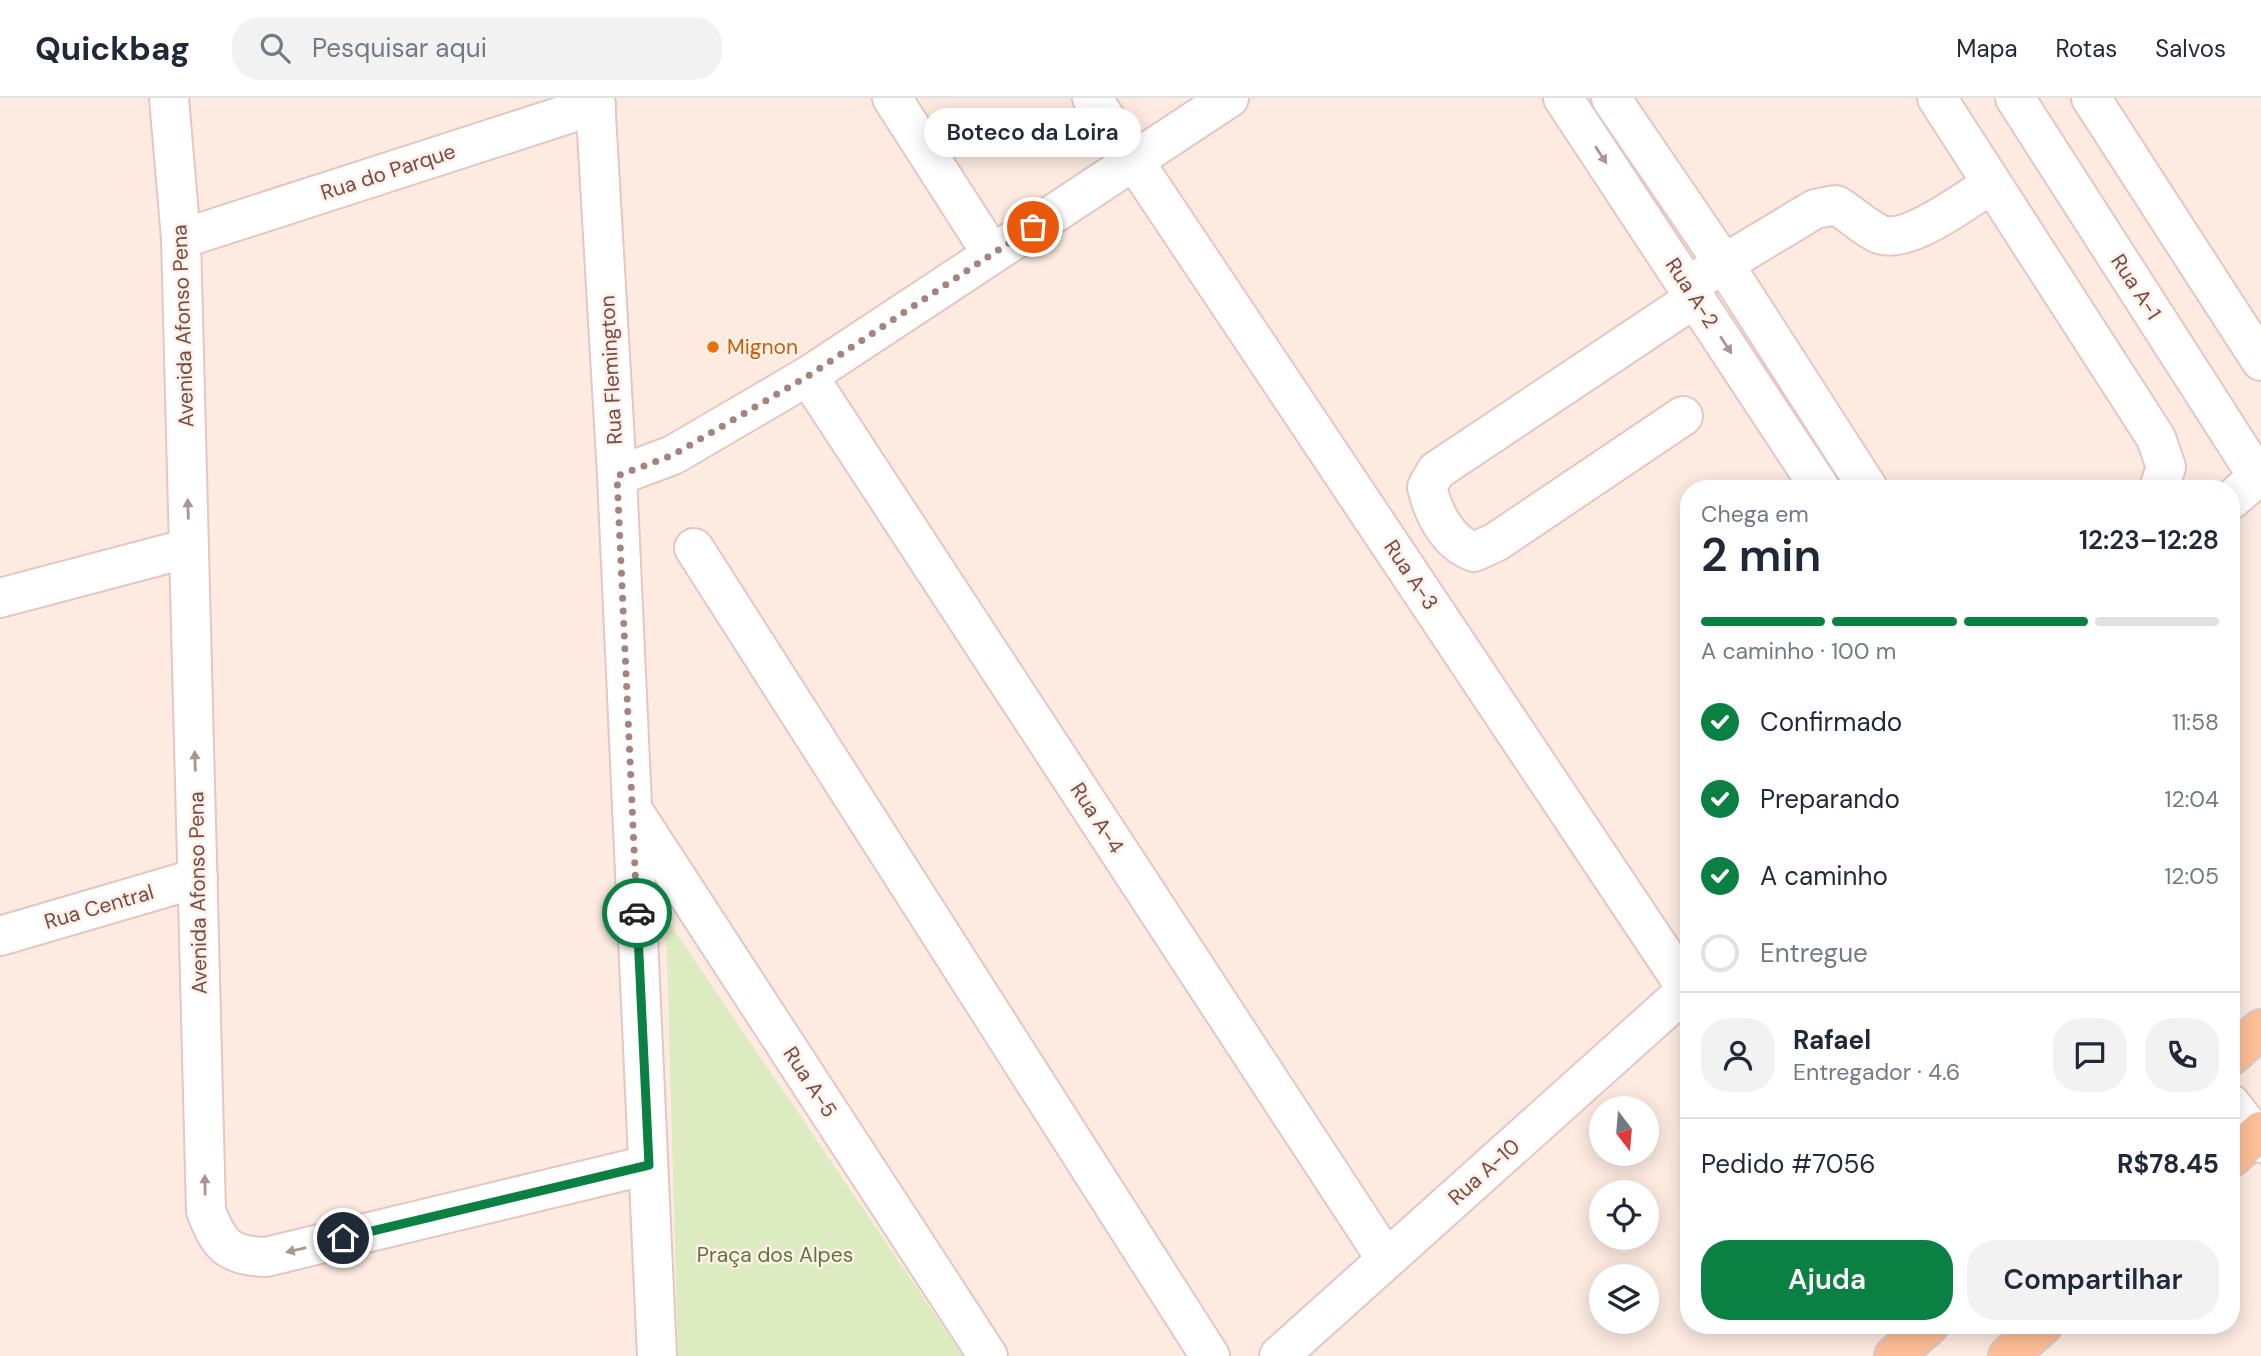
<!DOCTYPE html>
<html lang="pt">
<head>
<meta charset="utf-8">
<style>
	:root { --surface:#fff; --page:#f2f2f3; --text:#1f2937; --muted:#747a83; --line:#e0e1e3; --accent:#0b8043 }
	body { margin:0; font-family:"DM Sans",sans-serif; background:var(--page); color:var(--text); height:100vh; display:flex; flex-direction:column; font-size:26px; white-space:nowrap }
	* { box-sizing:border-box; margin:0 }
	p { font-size:23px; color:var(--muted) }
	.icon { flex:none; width:38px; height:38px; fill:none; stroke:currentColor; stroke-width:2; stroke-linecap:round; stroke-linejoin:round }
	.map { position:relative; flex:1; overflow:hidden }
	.details { position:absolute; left:1680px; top:382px; width:560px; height:854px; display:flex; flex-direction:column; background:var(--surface); border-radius:28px; box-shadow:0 4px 18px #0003 }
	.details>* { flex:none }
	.needle { width:46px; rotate:164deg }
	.tools { position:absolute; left:1589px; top:998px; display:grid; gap:14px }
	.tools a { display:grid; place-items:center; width:70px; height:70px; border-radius:50%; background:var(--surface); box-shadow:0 4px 18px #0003; font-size:35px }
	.pin { position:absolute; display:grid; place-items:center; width:60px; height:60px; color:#fff; margin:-30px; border:4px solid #fff; border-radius:50%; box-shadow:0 2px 7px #0007 }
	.courier { position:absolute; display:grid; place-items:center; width:70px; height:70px; margin:-35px; border:5px solid #0b8043; border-radius:50%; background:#fff; color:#222; box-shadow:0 2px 9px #0007 }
	.bubble { position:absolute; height:49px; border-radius:24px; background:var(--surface); box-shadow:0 4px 18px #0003; font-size:23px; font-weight:600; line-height:49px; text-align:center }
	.summary em { font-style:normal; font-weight:600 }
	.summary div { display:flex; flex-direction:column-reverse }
	.summary { display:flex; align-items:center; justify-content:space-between; height:119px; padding:0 21px }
	h1 { font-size:46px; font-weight:600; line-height:52px }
	.bar { display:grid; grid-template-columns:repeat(4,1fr); gap:10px 7px; align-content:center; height:84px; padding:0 21px }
	.bar i { height:9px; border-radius:5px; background:var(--line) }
	.bar .on { background:var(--accent) }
	.bar p { grid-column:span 4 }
	.line { display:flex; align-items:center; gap:18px; padding:0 21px; border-top:2px solid var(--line) }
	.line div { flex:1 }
	.round { display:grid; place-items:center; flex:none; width:74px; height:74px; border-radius:28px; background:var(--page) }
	ol { padding:0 21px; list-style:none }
	li { display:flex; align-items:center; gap:21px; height:77px }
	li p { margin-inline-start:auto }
	li .icon { padding:7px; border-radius:50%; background:var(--accent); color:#fff; stroke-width:4 }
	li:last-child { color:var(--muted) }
	li i { width:38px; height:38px; border:4px solid var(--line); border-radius:50% }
	.cta { display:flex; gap:14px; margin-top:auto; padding:14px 21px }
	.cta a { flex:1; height:80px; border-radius:28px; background:var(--accent); color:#fff; font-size:28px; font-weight:600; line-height:80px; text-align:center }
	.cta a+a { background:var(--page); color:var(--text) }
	header { display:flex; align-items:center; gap:42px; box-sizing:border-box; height:98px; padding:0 35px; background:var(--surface); border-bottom:2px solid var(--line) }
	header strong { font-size:33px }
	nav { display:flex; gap:38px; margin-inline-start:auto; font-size:24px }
	.search { width:490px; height:63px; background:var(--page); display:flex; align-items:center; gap:18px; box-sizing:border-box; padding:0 24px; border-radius:28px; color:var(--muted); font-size:26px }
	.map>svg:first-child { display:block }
	.green { fill:#dcebc0 }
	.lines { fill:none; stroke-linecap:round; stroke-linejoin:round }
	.minor-casing { stroke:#e3c7c0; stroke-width:42 }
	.major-casing { stroke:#d6c9c8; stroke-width:42 }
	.minor { stroke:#fff; stroke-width:38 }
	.major { stroke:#febe97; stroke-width:38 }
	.oneway { fill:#ac9491 }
	.done { stroke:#a5847d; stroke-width:7; stroke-dasharray:0 12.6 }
	.route { stroke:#0b8043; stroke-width:9 }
	.food-dot { fill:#e8710a; stroke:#fff0e8; stroke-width:2.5 }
	.labels { text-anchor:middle; stroke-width:5; stroke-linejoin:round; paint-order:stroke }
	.street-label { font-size:21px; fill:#754c47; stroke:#fff0e8 }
	.food-label { font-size:21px; fill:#c56008; stroke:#fff0e8; text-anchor:start }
	.park-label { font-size:21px; fill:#5b753c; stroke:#fff0e8 }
</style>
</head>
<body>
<header>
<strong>Quickbag</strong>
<div class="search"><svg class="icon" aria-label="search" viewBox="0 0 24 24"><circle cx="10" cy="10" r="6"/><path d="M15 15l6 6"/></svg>Pesquisar aqui</div>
<nav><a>Mapa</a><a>Rotas</a><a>Salvos</a></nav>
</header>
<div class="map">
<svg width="2261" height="1258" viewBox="0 0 2261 1258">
	<rect width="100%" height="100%" fill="#fdebe1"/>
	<path class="green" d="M666,820L963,1258H678Z"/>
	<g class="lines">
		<defs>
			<g id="minor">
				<path d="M169,0L181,141L206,1113C219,1147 228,1158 266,1159L648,1067"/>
				<path d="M595,0L617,378L657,1258"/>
				<path d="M892,0L992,156"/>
				<path d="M1092,0L1687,891"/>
				<path d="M1563,0L1820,390"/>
				<path d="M1611,0L1724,166L1868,390"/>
				<path d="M1937,0L2156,340L2166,369L2159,390"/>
				<path d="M2015,0L2258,379"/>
				<path d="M2091,0L2261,263"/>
				<path d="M181,141L596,7"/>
				<path d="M1702,179L1815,111L1836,107C1850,115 1863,128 1877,135C1904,150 1966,102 1990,87"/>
				<path d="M808,278L1386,1161"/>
				<path d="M1683,318L1496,444L1474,454C1448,445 1433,415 1427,389L1436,373L1695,200"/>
				<path d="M617,378L673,357L808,278L1229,0"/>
				<path d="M2231,402L2261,376"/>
				<path d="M694,450L1210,1258"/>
				<path d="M0,500L189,450"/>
				<path d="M632,711L988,1258"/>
				<path d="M0,838L198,780"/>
				<path d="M2231,1006L2261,1045"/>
				<path d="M1279,1258L1689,890"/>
			</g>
			<g id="major">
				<path d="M2231,958L2261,931"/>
				<path d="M2231,1060L2261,1033"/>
				<path d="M1894,1258L1929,1227"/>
				<path d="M2008,1258L2043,1227"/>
			</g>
		</defs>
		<use href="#minor" class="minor-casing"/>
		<use href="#major" class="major-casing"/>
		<use href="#minor" class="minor"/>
		<use href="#major" class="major"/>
	</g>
	<defs><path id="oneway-solid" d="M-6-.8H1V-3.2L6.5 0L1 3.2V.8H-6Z" transform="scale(1.75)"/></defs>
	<g class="oneway">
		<use href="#oneway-solid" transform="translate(1601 57) rotate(57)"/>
		<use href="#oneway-solid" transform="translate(1726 247) rotate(57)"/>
		<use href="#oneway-solid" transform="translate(188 411) rotate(-92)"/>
		<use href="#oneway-solid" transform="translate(195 663) rotate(-92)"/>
		<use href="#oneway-solid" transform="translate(205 1087) rotate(-91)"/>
		<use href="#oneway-solid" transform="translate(296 1152) rotate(167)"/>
	</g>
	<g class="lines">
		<path class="done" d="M637,815L617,378L673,357L808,278L1033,129"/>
		<path class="route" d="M343,1140L649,1067L637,815"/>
	</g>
	<circle class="food-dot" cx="713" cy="249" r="7"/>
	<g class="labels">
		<g class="street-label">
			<text transform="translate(388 74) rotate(-18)" y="7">Rua do Parque</text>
			<text transform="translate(2136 189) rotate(57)" y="7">Rua A-1</text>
			<text transform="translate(1692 195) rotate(57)" y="7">Rua A-2</text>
			<text transform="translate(183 228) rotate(-92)" y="7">Avenida Afonso Pena</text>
			<text transform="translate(611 272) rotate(-93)" y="7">Rua Flemington</text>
			<text transform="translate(1411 477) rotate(56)" y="7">Rua A-3</text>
			<text transform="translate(1097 720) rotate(57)" y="7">Rua A-4</text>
			<text transform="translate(198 795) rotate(-91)" y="7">Avenida Afonso Pena</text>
			<text transform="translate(99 809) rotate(-16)" y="7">Rua Central</text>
			<text transform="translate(810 984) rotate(57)" y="7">Rua A-5</text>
			<text transform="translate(1484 1074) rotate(-42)" y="7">Rua A-10</text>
		</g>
		<g class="food-label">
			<text x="727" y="256">Mignon</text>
		</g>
		<g class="park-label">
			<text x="775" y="1164">Praça dos Alpes</text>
		</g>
	</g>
</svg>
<div class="tools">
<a><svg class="needle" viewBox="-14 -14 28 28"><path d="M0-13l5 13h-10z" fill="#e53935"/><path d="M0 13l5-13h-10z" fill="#747a83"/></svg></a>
<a><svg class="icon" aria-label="locate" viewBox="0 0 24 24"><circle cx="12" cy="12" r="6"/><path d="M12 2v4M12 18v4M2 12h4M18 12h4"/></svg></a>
<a><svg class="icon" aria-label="layers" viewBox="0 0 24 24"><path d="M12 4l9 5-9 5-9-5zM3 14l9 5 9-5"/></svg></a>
</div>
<div class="pin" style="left:1033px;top:129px;background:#ea580c"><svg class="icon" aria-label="bag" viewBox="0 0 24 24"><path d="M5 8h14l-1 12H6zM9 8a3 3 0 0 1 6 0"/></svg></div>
<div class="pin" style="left:343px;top:1140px;background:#1f2937"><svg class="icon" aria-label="home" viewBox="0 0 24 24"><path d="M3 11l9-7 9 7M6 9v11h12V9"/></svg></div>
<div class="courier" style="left:637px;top:815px"><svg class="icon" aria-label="car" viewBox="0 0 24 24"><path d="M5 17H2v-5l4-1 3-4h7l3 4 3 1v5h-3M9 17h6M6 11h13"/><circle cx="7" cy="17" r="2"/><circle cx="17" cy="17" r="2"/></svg></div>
<div class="bubble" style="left:924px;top:10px;width:217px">Boteco da Loira</div>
<section class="details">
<div class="summary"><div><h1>2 min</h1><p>Chega em</p></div><em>12:23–12:28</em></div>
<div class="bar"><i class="on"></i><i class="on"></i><i class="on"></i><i></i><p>A caminho · 100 m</p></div>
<ol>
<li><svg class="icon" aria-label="check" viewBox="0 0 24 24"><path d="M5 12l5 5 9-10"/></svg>Confirmado<p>11:58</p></li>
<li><svg class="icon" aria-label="check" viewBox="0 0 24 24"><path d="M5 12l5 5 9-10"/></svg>Preparando<p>12:04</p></li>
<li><svg class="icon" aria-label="check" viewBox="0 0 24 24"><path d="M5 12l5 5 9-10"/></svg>A caminho<p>12:05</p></li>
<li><i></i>Entregue</li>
</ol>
<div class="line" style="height:126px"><a class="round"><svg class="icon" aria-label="person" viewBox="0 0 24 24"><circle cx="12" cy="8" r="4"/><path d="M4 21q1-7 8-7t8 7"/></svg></a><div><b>Rafael</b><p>Entregador · 4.6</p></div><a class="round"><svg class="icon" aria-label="chat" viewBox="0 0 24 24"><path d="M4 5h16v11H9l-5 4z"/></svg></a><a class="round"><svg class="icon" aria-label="phone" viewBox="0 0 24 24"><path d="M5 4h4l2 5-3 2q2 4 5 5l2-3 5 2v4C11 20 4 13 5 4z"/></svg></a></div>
<div class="line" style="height:91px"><div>Pedido #7056</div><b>R$78.45</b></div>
<div class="cta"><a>Ajuda</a><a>Compartilhar</a></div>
</section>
</div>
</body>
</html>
